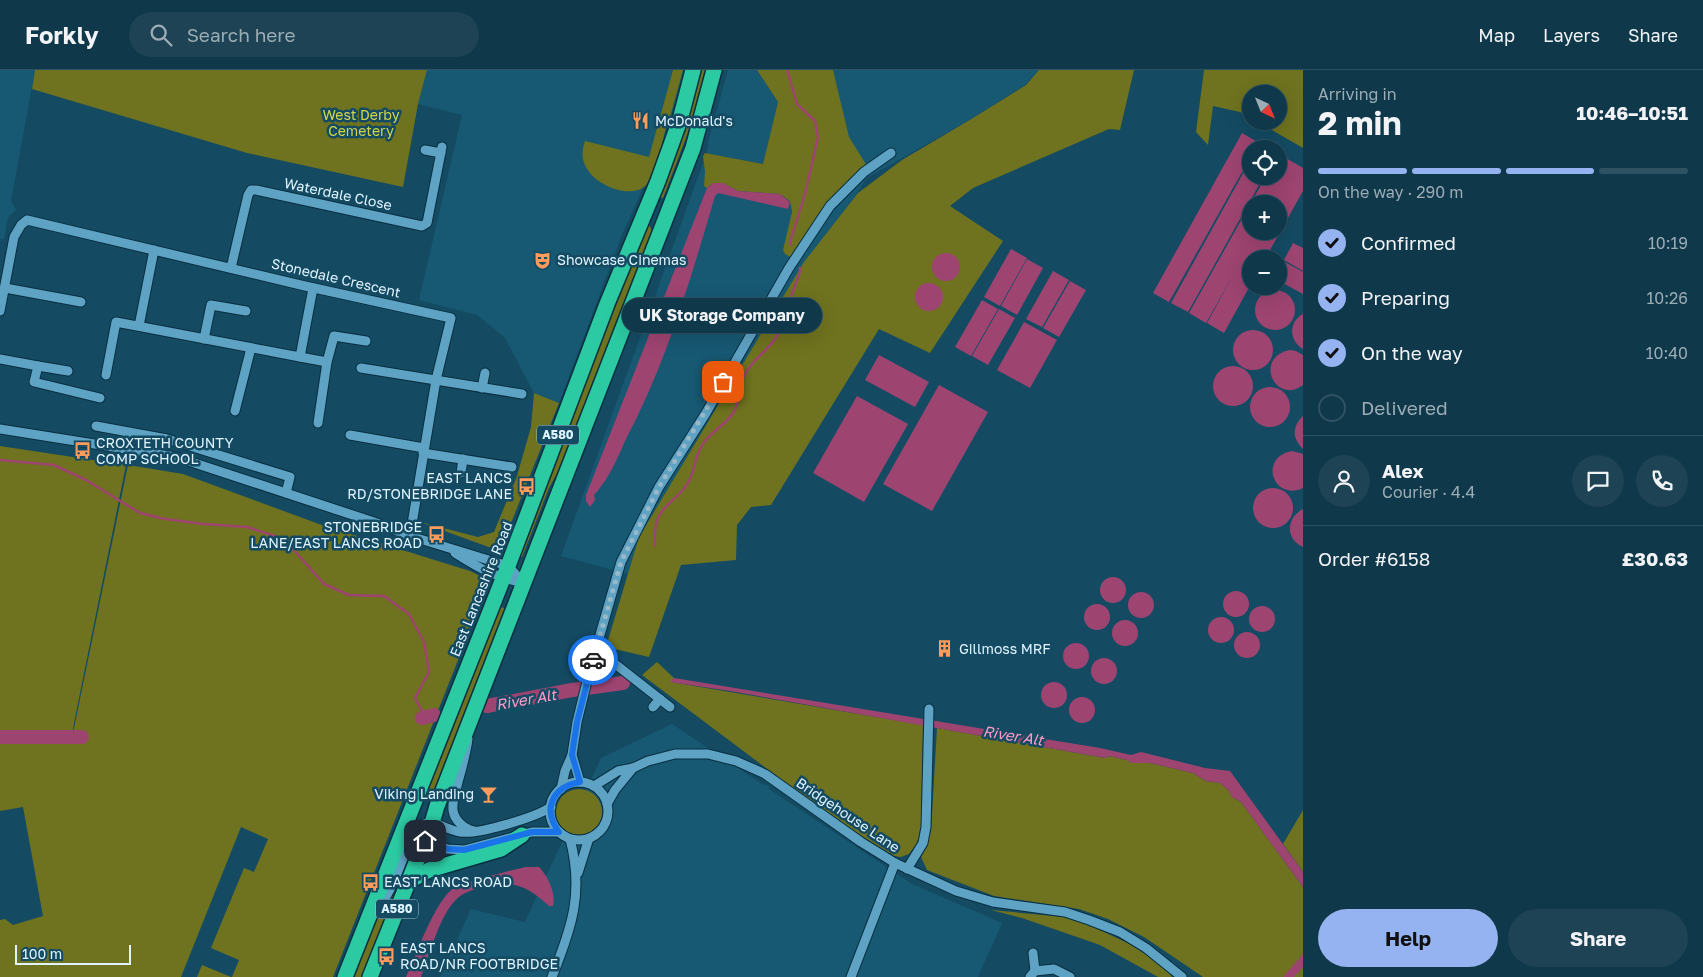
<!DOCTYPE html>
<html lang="en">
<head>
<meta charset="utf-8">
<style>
	:root { --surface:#0f384a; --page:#1d4354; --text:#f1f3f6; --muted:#9bacb5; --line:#2f5262; --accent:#95b2f1 }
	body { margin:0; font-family:"Golos Text",sans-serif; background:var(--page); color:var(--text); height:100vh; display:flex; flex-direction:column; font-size:19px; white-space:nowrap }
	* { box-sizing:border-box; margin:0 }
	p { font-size:16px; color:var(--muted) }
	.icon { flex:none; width:28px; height:28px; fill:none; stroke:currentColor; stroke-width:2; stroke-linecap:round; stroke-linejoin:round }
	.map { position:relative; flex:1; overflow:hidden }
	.drawer { display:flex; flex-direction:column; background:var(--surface); width:400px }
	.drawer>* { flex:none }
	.needle { width:32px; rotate:137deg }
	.controls { position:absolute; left:1242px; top:15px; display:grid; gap:10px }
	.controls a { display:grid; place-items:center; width:45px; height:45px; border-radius:50%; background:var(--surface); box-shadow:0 5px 20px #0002,0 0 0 1px var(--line); font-size:25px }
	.scale { position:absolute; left:15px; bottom:12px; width:116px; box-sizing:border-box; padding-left:5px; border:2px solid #e0f4ff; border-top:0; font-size:14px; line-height:18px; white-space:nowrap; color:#e0f4ff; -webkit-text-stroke:4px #144b63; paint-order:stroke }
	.pin { position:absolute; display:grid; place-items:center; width:42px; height:42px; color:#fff; margin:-21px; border-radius:10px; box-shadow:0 2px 8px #0006 }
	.courier { position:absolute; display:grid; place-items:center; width:50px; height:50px; margin:-25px; border:4px solid #1a73e8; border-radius:50%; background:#fff; color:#222; box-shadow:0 1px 6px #0007 }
	.bubble { position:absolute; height:35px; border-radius:18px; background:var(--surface); box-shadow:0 5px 20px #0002,0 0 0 1px var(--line); font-size:16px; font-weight:700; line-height:35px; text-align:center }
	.overview em { font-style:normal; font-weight:700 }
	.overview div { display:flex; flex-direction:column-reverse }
	.overview { display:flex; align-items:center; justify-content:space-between; height:85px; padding:0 15px }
	h1 { font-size:32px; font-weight:700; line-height:38px }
	.bar { display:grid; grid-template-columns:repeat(4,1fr); gap:8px 5px; align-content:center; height:60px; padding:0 15px }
	.bar i { height:6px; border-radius:4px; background:var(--line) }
	.bar .active { background:var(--accent) }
	.bar p { grid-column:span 4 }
	.line { display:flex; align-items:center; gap:12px; padding:0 15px; border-top:1px solid var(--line) }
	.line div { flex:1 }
	.round { display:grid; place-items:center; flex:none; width:52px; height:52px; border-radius:26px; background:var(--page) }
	ol { padding:0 15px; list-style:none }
	li { display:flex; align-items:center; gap:15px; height:55px }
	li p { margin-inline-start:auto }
	li .icon { padding:5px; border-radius:50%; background:var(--accent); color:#111; stroke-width:4 }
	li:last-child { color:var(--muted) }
	li i { width:28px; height:28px; border:2px solid var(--line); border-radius:50% }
	.action { display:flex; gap:10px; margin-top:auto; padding:10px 15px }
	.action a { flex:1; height:58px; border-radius:30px; background:var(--accent); color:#111; font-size:20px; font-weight:700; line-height:58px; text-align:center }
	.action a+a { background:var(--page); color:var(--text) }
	header { display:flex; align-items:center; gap:30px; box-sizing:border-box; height:70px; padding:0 25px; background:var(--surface); border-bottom:1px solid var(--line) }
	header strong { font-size:24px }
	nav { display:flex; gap:28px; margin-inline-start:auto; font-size:18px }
	.search { width:350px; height:45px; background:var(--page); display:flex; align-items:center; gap:12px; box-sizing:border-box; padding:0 18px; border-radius:28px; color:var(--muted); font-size:19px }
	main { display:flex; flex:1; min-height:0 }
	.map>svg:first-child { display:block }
	.built { fill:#175872 }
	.green { fill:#6f721e }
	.water { fill:#9e4471; fill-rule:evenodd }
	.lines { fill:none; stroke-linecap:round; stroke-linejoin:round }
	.stream { stroke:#9e4471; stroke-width:2.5 }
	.river { stroke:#9e4471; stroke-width:14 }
	.minor-casing { stroke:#092f40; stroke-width:11 }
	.highway-casing { stroke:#092f40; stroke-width:18 }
	.minor { stroke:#5ea2c4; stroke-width:9 }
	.highway { stroke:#2bcaa3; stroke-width:15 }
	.done { stroke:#99b9c8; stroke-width:5; stroke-dasharray:0 9 }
	.route { stroke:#1a73e8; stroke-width:6 }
	.labels { text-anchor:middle; stroke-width:5; stroke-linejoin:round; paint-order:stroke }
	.shield { fill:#144b63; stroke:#a3c1d0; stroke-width:1 }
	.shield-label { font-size:12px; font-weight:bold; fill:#e0f4ff }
	.park-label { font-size:14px; fill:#d0d547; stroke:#144b63 }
	.poi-label { font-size:14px; fill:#e0f4ff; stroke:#144b63; text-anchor:start }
	.street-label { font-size:14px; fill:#e0f4ff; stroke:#144b63 }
	.water-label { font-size:15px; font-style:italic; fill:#fd9ac7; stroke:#144b63 }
</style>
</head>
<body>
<header>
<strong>Forkly</strong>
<div class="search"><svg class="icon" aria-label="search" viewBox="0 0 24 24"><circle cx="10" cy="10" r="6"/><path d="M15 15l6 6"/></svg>Search here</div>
<nav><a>Map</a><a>Layers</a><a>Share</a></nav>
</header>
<main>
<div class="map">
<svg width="1303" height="907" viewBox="0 0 1303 907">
	<rect width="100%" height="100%" fill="#144b63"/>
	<g class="built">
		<path d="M0,0H35L11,131L16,140L8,147L4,169H0Z"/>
		<path d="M427,0H684L682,13L658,85L622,165L559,333L534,323L505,268L477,245L419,230L462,45L418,34Z"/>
		<path d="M728,0H757L778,32L763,94L739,89L808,106L829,0H1039L1025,15L973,48L867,108L739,300L654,442L628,504L561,486L707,82L709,69Z"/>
		<path d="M672,654L762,714L770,716L769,719L912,814L1002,853L978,907H440L471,839L525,852L601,688Z"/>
	</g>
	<g class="green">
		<path d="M35,0H427L418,34L403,117L247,83L32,19Z"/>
		<path d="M673,0H683L670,47H668L666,53L667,54C662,70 658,101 648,113C634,132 594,115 586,97C581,88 582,80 585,71L649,87Z"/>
		<path d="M700,0H710L701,36L692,52L663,128L658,126Z"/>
		<path d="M757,0H833L849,67L867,96L792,188L785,184L783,180L792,142L790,131L780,124L738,121L723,113H713L707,118L704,116L705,102L703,86L705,83L763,94L778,32Z"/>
		<path d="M1039,0H1134L1120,60L1109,59L973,118L950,136L1003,171L930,283L879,259L771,435L751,437L737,455L736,490L681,495L649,587L606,577L639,467L804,192L858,123L902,90L973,48L1026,15Z"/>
		<path d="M1204,0H1303V78L1256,51H1279V24H1251V48L1240,42L1213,36L1208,75L1196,62Z"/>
		<path d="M648,153L654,164L561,396L549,418L522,487H517Z"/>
		<path d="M534,323L559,333L503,473L494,479L420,452L478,467L494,462L517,406L531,357Z"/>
		<path d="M0,376L126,395L74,653L72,668L128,395L183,404L319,454L470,501L478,505L486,519L333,907H232L239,890L211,878L244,798L254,802L268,769L241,757L181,907H0V850L5,849L13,855L43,846L23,737L0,741Z"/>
		<path d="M498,536L507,539L434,731L423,727Z"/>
		<path d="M657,592L674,608L671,612L923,655L921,761L916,775L909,784L901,787L894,786L867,770L802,725L642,605Z"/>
		<path d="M937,658L1105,688L1109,686L1127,690L1132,693H1150L1193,703L1206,711L1220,713L1229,721L1232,727L1241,732L1303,817V907H1203L1144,867L1108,849L1079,839L994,826L927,800L921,787L931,761Z"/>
		<circle cx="579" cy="742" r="23"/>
		<path d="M1303,740V802L1283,774Z"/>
		<path d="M407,790L409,791L362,907H351L371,855L385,836Z"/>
		<path d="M991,840L1074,848L1134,876L1166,899L1172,907H1158L1100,875L1022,848Z"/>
		<path d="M202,895L231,907H197Z"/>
	</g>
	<g class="water">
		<path d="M1242,63L1259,73L1256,79H1251V86L1169,232L1153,223Z"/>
		<path d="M1279,84L1303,98V121L1265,189H1251V214L1224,263L1207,253L1235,202L1206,253L1189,243L1266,106H1279ZM1251,134H1279V161H1251Z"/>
		<path d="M1251,89V106H1264L1188,242L1171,233Z"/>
		<path d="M713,113H723L738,121L780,124L790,132L788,139L718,123L715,126C690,211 667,291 626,369C617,389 609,409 594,425L595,430L590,437L586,431V425L707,118Z"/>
		<path d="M1293,173L1303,178V201L1284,190Z"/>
		<path d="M1011,179L1027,188L1000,236L984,227Z"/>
		<circle cx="946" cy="197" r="14"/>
		<path d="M1027,189L1043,198L1017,245L1001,236Z"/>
		<path d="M1283,191L1303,202V224L1279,211V199Z"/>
		<path d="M1053,201L1069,210L1042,257L1026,249Z"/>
		<path d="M1070,211L1086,220L1059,267L1043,258Z"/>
		<circle cx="929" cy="227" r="14"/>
		<circle cx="1275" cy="240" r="20"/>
		<path d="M982,230L998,239L971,286L955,277Z"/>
		<path d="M999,239L1015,248L988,295L972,286Z"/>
		<path d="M1303,244V279C1289,271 1288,252 1303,244Z"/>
		<path d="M1024,252L1057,270L1030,318L997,300Z"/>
		<circle cx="1253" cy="280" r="20"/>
		<path d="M1290,280L1296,281L1303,285V315C1275,336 1253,287 1290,280Z"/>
		<path d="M879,285L929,312L915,337L865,310Z"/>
		<circle cx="1233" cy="316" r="20"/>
		<path d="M939,315L988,342L932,441L883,414Z"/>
		<circle cx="1270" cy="337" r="20"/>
		<path d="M857,326L908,354L864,432L813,403Z"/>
		<path d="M1303,346V379C1292,369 1292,356 1303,346Z"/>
		<path d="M1292,381L1303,384V418C1273,432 1258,387 1292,381Z"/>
		<circle cx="1273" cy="438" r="20"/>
		<path d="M1303,439V477C1285,469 1286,448 1303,439Z"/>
		<circle cx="1113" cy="520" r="13"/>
		<circle cx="1236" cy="534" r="13"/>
		<circle cx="1141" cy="535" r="13"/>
		<circle cx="1097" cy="547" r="13"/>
		<circle cx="1262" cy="549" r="13"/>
		<circle cx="1221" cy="560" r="13"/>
		<circle cx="1125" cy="563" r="13"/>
		<circle cx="1247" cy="575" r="13"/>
		<circle cx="1076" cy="586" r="13"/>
		<circle cx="1104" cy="601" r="13"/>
		<path d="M674,608L1100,678L1131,685L1141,682L1205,698L1230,701L1303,802V817L1241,732L1232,727L1229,721L1220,713L1206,711L1193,703L1150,693H1132L1127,690L1109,686L1105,688L730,621L670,612Z"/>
		<circle cx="1054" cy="625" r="13"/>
		<circle cx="1082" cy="640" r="13"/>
		<path d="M526,797H539C548,806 556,823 553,836H549C526,814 510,809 479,818C469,821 460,824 453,833C440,847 428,888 421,907H406C416,885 433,837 450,821C459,813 512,800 526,797Z"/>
		<path d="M1303,884V897L1294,907H1283Z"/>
	</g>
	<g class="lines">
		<g class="stream">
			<path d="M787,0L797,34L815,51L818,67L805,124L790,172L791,175"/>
			<path d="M0,390L54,395L86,410L140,443L165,449L204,454L247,457L284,469L324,514L349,525L384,526L409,544L424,572L429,602L415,628L425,647"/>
			<path d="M655,476C655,466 654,455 659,446C666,432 682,426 689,411C696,397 695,382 706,370C714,360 726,354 733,343C741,331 739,316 745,304C753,289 768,281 777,266L800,202V198"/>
		</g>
		<g class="river">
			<path d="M487,636L572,620L623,613"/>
			<path d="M422,648L434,645"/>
			<path d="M0,667H82"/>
		</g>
		<defs>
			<g id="minor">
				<path d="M425,80L441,83"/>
				<path d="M231,198L248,125L251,120H256L422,156L427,153L442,77"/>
				<path d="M5,218L81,232"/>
				<path d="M0,241L14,167L21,155L27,150L305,216L451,248L436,310L410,466"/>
				<path d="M139,256L154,180"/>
				<path d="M204,269L211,235L246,241"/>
				<path d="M300,287L327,292L334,266L366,271"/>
				<path d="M0,289L38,296L34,312L100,328"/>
				<path d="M38,296L68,301"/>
				<path d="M361,298L522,324"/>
				<path d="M106,305L116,252L300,287L313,218"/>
				<path d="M482,318L485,303"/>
				<path d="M235,341L251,278"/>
				<path d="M318,353L327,292"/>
				<path d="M96,356L167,369L290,407L286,423"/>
				<path d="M0,359L176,387L374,452L410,466L508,496L524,513"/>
				<path d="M350,365L424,378"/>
				<path d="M423,383L512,397"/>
				<path d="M461,403L463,389"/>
				<path d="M455,483C480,499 495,507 524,513"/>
				<path d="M596,579L670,637"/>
				<path d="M653,637L660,629"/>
				<path d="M468,669C466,684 462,698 458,712C456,721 452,730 453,740C454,750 464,759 474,761"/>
				<path d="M572,685L580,712"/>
				<circle cx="579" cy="741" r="29"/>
				<path d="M594,716L618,701L633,698L648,691L675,684H708L736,691L765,704L861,772L895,793L956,821L993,832L1065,842L1089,850L1120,862L1146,878L1182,907"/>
				<path d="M561,719L565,701L572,685L577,652L589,603L621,492L659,417L706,343L789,198L830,136L864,102L891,83"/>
				<path d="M607,734L615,720L633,698"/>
				<path d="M421,769L447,779L464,780L532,762H559"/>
				<path d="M907,799L923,773L926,757L929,639"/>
				<path d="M578,803L589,768"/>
				<path d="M375,843C389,826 396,806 404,786C409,776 413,764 421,756C430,747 449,761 460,762C478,765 536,747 551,737"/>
				<path d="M1033,883L1035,901"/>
				<path d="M552,907C572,857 584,822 570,769"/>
				<path d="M851,907L895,793"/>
				<path d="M1030,907L1035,901L1054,899L1070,907"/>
			</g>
			<g id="highway">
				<path d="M408,812L429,800L501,779L522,765"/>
				<path d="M345,907L508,496L607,234L658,111L680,50L693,0"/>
				<path d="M370,907L432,753L437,736L693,78L714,0"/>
			</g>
		</defs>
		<use href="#minor" class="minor-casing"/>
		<use href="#highway" class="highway-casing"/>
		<use href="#minor" class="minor"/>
		<use href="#highway" class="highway"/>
	</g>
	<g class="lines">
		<path class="done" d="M593,590L621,492L659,417L723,312"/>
		<path class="route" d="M425,771L448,779L464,780L532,762H559C542,739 552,717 580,712L572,685L577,652L593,590"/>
	</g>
	<defs>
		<symbol id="restaurant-bare" viewBox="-9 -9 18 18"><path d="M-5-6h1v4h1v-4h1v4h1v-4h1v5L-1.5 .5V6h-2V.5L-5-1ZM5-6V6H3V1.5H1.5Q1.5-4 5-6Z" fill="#ff9b5b" stroke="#144b63" stroke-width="2.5" paint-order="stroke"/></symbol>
		<symbol id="theatre-bare" viewBox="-9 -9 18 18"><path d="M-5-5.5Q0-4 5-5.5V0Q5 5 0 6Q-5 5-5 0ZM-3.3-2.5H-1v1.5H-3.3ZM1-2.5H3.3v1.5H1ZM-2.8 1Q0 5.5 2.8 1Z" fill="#ff9b5b" stroke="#144b63" stroke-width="2.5" paint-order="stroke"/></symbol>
		<symbol id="bus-bare" viewBox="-9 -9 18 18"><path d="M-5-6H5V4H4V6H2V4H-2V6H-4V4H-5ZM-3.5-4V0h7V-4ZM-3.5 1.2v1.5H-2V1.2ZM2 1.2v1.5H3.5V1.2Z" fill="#ff9b5b" stroke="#144b63" stroke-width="2.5" paint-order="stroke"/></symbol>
		<symbol id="building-bare" viewBox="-9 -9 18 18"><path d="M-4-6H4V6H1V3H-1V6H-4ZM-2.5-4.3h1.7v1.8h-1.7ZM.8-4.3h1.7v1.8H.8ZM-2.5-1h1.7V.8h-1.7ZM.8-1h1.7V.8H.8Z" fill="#ff9b5b" stroke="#144b63" stroke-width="2.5" paint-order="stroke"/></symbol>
		<symbol id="bar-bare" viewBox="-9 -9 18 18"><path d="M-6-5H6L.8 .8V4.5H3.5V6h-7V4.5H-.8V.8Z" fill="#ff9b5b" stroke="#144b63" stroke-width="2.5" paint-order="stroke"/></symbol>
	</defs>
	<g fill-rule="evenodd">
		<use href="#restaurant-bare" x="628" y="38" width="25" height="25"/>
		<use href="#theatre-bare" x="530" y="178" width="25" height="25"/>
		<use href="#bus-bare" x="70" y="368" width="25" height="25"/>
		<use href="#bus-bare" x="514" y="404" width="25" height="25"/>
		<use href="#bus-bare" x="424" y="452" width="25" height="25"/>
		<use href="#building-bare" x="932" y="566" width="25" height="25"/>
		<use href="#bar-bare" x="476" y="712" width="25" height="25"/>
		<use href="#bus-bare" x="358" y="800" width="25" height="25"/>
		<use href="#bus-bare" x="374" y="874" width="25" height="25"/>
	</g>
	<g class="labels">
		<g class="shield">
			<rect x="537" y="355.5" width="42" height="19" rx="4"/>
			<rect x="376" y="829.5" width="42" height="19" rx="4"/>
		</g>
		<g class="shield-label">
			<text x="558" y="369">A580</text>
			<text x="397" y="843">A580</text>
		</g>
		<g class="park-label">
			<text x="361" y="50">West Derby<tspan x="361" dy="16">Cemetery</tspan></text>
		</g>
		<g class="poi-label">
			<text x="655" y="56">McDonald's</text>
			<text x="557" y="195">Showcase Cinemas</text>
			<text x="96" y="378">CROXTETH COUNTY<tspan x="96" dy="16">COMP SCHOOL</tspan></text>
			<text x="512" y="413" text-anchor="end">EAST LANCS<tspan x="512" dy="16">RD/STONEBRIDGE LANE</tspan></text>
			<text x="422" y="462" text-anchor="end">STONEBRIDGE<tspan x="422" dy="16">LANE/EAST LANCS ROAD</tspan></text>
			<text x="959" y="584">Gillmoss MRF</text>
			<text x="474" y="729" text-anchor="end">Viking Landing</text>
			<text x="384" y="817">EAST LANCS ROAD</text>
			<text x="400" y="883">EAST LANCS<tspan x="400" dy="16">ROAD/NR FOOTBRIDGE</tspan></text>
		</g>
		<g class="street-label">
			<text transform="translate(338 124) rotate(12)" y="5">Waterdale Close</text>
			<text transform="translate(336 208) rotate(13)" y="5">Stonedale Crescent</text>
			<text transform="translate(481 519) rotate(-68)" y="5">East Lancashire Road</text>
			<text transform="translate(848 745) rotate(34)" y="5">Bridgehouse Lane</text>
		</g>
		<g class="water-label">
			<text transform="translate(526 630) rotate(-10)" y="5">River Alt</text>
			<text transform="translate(1013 666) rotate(9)" y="5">River Alt</text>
		</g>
	</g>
</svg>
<div class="controls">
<a><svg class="needle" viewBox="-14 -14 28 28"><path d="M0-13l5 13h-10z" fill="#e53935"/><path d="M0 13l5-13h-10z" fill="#9bacb5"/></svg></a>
<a><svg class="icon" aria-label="locate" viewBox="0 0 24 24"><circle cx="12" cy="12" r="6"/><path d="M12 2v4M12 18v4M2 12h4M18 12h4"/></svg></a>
<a>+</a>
<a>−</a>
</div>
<div class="scale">100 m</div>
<div class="pin" style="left:723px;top:312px;background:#ea580c"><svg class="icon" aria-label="bag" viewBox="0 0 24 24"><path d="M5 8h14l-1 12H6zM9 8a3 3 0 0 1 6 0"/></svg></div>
<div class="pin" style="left:425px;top:771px;background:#1f2937"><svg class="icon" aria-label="home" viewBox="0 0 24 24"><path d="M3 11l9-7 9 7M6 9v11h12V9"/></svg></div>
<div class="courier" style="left:593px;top:590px"><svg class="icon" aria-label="car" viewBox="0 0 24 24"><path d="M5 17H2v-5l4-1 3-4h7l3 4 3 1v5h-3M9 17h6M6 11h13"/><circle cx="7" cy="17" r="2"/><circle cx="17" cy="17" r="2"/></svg></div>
<div class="bubble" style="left:622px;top:228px;width:200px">UK Storage Company</div>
</div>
<section class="drawer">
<div class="overview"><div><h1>2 min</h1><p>Arriving in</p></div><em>10:46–10:51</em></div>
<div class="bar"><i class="active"></i><i class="active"></i><i class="active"></i><i></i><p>On the way · 290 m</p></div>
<ol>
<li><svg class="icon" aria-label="check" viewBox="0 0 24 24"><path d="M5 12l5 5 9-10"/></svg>Confirmed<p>10:19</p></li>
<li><svg class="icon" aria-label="check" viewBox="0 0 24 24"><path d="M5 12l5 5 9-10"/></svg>Preparing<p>10:26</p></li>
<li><svg class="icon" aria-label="check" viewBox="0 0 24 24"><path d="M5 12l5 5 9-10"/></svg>On the way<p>10:40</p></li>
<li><i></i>Delivered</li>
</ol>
<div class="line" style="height:90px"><a class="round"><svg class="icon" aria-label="person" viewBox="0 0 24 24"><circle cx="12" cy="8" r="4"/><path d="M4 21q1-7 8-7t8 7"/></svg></a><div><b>Alex</b><p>Courier · 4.4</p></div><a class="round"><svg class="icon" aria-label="chat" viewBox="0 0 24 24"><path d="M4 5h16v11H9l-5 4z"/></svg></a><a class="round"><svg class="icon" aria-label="phone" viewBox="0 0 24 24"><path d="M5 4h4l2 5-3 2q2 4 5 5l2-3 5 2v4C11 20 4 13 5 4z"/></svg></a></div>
<div class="line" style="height:65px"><div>Order #6158</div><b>£30.63</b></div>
<div class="action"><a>Help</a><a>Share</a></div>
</section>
</main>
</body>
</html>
